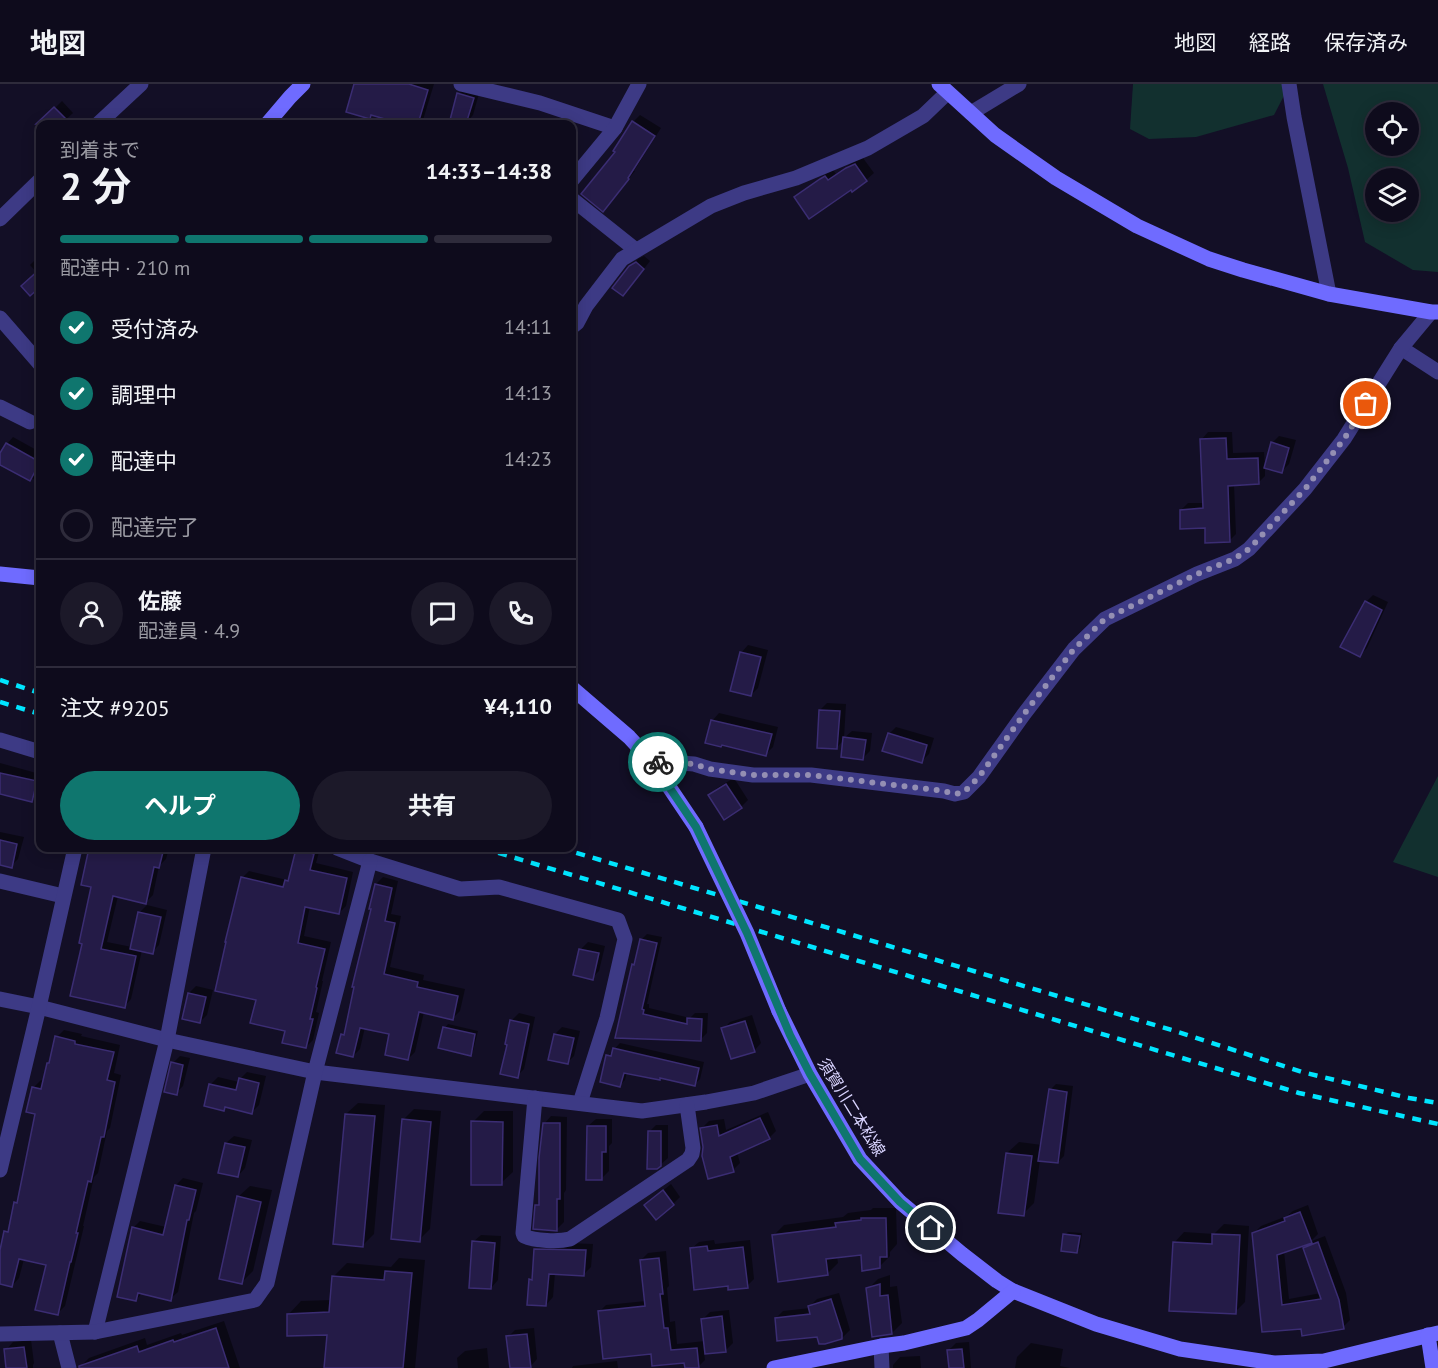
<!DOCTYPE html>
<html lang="ja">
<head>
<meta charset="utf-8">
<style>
	:root { --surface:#0e0b1c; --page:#1c1929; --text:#f1f3f6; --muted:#9b9ba3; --line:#2e2b3b; --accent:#0f766e }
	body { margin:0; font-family:"PT Sans","Noto Sans JP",sans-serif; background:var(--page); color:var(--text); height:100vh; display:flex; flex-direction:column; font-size:22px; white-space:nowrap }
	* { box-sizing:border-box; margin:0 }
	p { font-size:20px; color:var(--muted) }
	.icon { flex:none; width:33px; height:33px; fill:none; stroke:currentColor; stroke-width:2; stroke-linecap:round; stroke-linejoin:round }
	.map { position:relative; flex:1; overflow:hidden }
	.drawer { position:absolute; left:36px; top:36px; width:540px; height:732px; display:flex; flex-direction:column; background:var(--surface); border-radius:12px; box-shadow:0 3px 15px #0003,0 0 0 2px var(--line) }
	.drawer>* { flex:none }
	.tools { position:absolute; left:1365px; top:18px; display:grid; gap:12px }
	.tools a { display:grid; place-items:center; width:54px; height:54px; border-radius:50%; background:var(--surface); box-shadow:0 3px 15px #0003,0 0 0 2px var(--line); font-size:30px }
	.pin { position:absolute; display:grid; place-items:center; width:51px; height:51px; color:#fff; margin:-26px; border:3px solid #fff; border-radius:50%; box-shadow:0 2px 6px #0007 }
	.courier { position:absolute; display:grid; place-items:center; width:60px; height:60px; margin:-30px; border:4px solid #0f766e; border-radius:50%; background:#fff; color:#222; box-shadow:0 2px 8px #0007 }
	.overview em { font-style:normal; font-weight:700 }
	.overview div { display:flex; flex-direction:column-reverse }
	.overview { display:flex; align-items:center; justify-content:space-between; height:102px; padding:0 24px }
	h1 { font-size:39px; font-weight:700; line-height:45px }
	.bar { display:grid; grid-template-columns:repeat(4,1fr); gap:9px 6px; align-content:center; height:72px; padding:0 24px }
	.bar i { height:8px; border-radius:4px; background:var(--line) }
	.bar .on { background:var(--accent) }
	.bar p { grid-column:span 4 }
	.line { display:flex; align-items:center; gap:15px; padding:0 24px; border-top:2px solid var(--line) }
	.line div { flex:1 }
	.round { display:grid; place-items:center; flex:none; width:63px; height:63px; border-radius:32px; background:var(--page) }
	ol { padding:0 24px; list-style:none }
	li { display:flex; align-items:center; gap:18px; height:66px }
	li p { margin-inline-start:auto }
	li .icon { padding:6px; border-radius:50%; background:var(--accent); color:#fff; stroke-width:4 }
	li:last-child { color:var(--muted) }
	li i { width:33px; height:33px; border:3px solid var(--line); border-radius:50% }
	.primary-button { display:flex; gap:12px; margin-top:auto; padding:12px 24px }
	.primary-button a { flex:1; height:69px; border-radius:36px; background:var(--accent); color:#fff; font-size:24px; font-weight:700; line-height:69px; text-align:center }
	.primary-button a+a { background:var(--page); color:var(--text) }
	header { display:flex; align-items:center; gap:36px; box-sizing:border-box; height:84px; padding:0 30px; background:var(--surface); border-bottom:2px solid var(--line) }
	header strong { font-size:28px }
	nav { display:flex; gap:33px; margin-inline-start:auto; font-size:21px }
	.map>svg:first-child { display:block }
	.green { fill:#12302f; fill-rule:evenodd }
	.shadow { fill:#0007 }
	.building { fill:#241b47; stroke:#3b2d73; stroke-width:1.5 }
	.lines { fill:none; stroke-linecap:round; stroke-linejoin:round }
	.street { stroke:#3d3a85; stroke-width:15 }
	.secondary { stroke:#6f6bff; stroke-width:15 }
	.rail { stroke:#00e5ff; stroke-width:4.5; stroke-dasharray:9 8; stroke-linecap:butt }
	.secondary-bridge { stroke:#6f6bff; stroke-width:15 }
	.done { stroke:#948fb3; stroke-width:6; stroke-dasharray:0 10.8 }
	.route { stroke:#0f766e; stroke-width:8 }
	.labels { text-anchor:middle; stroke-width:5; stroke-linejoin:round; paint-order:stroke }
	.street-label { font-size:16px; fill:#d9d4ff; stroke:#130f26 }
</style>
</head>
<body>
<header>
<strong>地図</strong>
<nav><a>地図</a><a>経路</a><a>保存済み</a></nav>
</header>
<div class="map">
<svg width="1438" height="1284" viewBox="0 0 1438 1284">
	<rect width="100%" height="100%" fill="#130f26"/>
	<g class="green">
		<path d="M1133,0H1290L1274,31L1196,53L1149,55L1130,45Z"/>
		<path d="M1323,0H1438V188L1413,186L1365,158L1348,84ZM1408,28V62H1376V28ZM1408,94V128H1376V94Z"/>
		<path d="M1438,692V793L1393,778Z"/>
	</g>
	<g class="shadow">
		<path d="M355,0H434L423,36L418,40H407L373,30L370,33Z"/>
		<path d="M466,2L480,6L473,31L466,39L459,10Z"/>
		<path d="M62,17L73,29L61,40H40V46L37,42Z"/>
		<path d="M640,31L661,44L634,87H635L610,118L617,68L633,38Z"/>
		<path d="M335,38L350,40H333Z"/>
		<path d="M863,74L874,89L866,96L853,106L796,113L803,106L829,88L833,86L836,90L855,77Z"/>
		<path d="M40,171V201L30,210L37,189L30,181Z"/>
		<path d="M644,172L650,177L630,203V183L638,175Z"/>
		<path d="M1208,348H1232L1233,369L1264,368L1265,382L1272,359L1279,352L1296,356L1289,380L1282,387L1265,383V392L1258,399L1234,400L1236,450L1229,457L1181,426L1188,419H1204L1202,355Z"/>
		<path d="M13,353L40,368V398L0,379V372L7,360Z"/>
		<path d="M1373,511L1388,518L1367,564L1360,571L1366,518Z"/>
		<path d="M748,561L768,566L758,604L751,611L741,569Z"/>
		<path d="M827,619L846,620L844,654L852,647L872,649L870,667L863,674L844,656L837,663L820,626Z"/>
		<path d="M719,629L778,643L773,663L766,670L712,637Z"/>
		<path d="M896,643L934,654L929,670L921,678L889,650Z"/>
		<path d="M0,679L40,690V701L39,709L32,716L10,711L8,712L0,711Z"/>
		<path d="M734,694L748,716L741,723L710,711L717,704Z"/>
		<path d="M0,748L24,753L18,775L11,782L0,780Z"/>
		<path d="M96,764H169L166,775L159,782L153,811L146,818L118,812L107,858L132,863L139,829L147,821L167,826L159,861L152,868L142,866L131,915L124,923L83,859L93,802L89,770Z"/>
		<path d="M300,764H320L316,779L353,788L346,822L339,829L310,822L304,852L331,858L322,897H323L316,928L319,929L313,956L306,963L286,946L257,915L242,794L249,787L287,796L291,792L297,766Z"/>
		<path d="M383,793L398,797L391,830L401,832L390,883L424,891L423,896L465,905L460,927L453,934L424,928L415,968L408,975L391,949L365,943L360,965L353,972L342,951L346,947L373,824L376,800Z"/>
		<path d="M647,850L662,853L647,920H649V924L690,934L695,929H708L707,949L701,955L617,952L633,881L637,877L641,856Z"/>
		<path d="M588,858L605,862L599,887L592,894L575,890L581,865Z"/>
		<path d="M196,902L213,906L207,931L200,938L189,909Z"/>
		<path d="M519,929L535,933L524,985L517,992L511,937Z"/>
		<path d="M752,931L761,959L754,967L723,945L730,938Z"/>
		<path d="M448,940L478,947L473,967L470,970L445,944Z"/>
		<path d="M562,943L580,947L574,972L567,979L555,950Z"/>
		<path d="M64,946L82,950L81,952L120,961L114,989L121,991L110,1044L107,1047L98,1089L94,1093L83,1142H84L65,1222L57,1230L48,1180L24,1175L19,1194L12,1202L0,1199V1170L6,1148L10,1143L16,1119L19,1116L37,1029L33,1004L41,996L44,997L48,980L52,976L57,953Z"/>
		<path d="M620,959L704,978L700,995L695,1000L627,988L625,996L620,1001L608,972Z"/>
		<path d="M180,972L190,974L183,1002L176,1009L173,979Z"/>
		<path d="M247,988L266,992L259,1021L252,1028L226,1022L223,1025L210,1001L218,993L239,998L240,995Z"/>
		<path d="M1056,1000L1073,1002L1064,1072L1058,1078L1040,1076L1034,1119L1023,1130L1007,1069L1019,1058L1042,1061L1050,1006Z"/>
		<path d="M358,1019L385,1021L374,1150L362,1162L346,1030Z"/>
		<path d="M414,1025L441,1027L430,1145L419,1156L403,1036Z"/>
		<path d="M484,1027H513V1088L501,1099L473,1038Z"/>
		<path d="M768,1028L776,1047L769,1054L737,1068L740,1079L733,1086L704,1063L702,1044L709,1037L724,1035L726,1046Z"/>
		<path d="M551,1032L567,1033L566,1106L564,1109V1138L557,1145L537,1121L541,1117L544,1040Z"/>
		<path d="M596,1035H612V1059L609,1062V1087L602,1094L588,1042Z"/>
		<path d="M656,1041H668V1074L660,1081L649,1048Z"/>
		<path d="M234,1052L252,1056L245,1084L238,1092L226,1059Z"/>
		<path d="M183,1094L203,1099L196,1127L194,1129L178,1208L170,1215L142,1209L136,1216L133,1144L140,1137L166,1143L176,1101Z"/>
		<path d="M671,1100L680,1113L673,1120L654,1114Z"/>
		<path d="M250,1102L272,1106L253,1187L242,1198L238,1113Z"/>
		<path d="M1308,1121L1318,1150L1311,1157L1284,1167L1289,1215L1321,1209L1305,1164L1312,1157L1325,1152L1346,1209L1350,1236L1343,1243H1303L1264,1246L1254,1149L1261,1142L1287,1132L1293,1127Z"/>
		<path d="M873,1124H896L897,1160L890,1168V1172L879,1183L863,1169L837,1172L838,1179L827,1190L774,1151L784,1141L843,1133L848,1129L871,1126Z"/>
		<path d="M1224,1140L1249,1142L1245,1218L1235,1228L1175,1158L1184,1148L1214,1150Z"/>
		<path d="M1068,1148L1082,1149L1080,1164L1077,1168L1065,1151Z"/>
		<path d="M481,1151L501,1152L498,1196L491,1204L473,1158Z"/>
		<path d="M714,1156L715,1160L750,1156L754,1195L747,1202L729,1201L691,1165L699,1158Z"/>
		<path d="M543,1158L593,1160L591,1183L583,1191L555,1189L553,1213L546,1221L530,1196L534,1192L536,1166Z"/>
		<path d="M666,1167L669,1202L667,1204L670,1238L675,1237L677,1260L705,1257L703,1235L710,1228L729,1226L733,1259L726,1266L704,1269L705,1276L698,1283L686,1284L685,1277L653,1269L599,1228L606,1221L646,1217L641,1176L648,1169Z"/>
		<path d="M399,1174L425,1176L415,1284H326L329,1249L288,1231L301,1217L332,1216L334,1192L347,1179L391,1183Z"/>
		<path d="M890,1191V1203L897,1202L902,1239L892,1249L868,1205L878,1195Z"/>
		<path d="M839,1209L850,1246L843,1253L821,1260L818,1251L776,1234L783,1227L810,1224V1222L817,1215Z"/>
		<path d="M224,1237L240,1284H81V1282L89,1274L145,1254L147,1261L181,1249L182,1251Z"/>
		<path d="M534,1244L537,1275L530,1283L511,1284L508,1253L515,1246Z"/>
		<path d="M31,1256L34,1279L33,1281V1284H8L6,1266L13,1258Z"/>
		<path d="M969,1258L971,1284H950L949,1266L956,1259Z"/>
		<path d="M1031,1259L1063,1265L1060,1282L1070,1284H1015L1017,1273Z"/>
		<path d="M487,1264L489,1284H458L457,1274L465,1267Z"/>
		<path d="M920,1272L921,1284H893V1281L900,1273Z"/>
		<path d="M617,1277L618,1284H572L573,1282Z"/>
	</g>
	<g class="building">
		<path d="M354,0H409L428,6L418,40H402L371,31L370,35L346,28Z"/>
		<path d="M457,9L474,14L466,40L450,36Z"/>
		<path d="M54,23L71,40H36Z"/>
		<path d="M632,37L655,52L628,94L629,95L603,128L581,110L615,68L613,67Z"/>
		<path d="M855,80L867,97L852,108L851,106L809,135L794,113L820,95L825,92L828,96L846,84Z"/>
		<path d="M636,178L644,185L623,212L612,204L629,182Z"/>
		<path d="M40,185V203L30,212L21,202Z"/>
		<path d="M1226,354L1227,375L1258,374L1259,400L1228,402L1230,458L1205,459V444L1180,445V426L1203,424L1200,355Z"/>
		<path d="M1271,358L1289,364L1282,389L1264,384Z"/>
		<path d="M6,359L40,378L30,397L0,381V369Z"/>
		<path d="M1365,517L1382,526L1360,573L1340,563Z"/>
		<path d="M740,568L761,573L751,612L730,607Z"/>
		<path d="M819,626L840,627L837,665L817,664Z"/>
		<path d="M711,636L772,650L766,672L722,661L721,663L705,659Z"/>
		<path d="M888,649L927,661L922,679L882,667Z"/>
		<path d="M843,653L866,656L863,676L841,673Z"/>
		<path d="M0,689L37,697L32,718L0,710Z"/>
		<path d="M726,700L742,724L724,736L708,711Z"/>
		<path d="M0,756L17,760L12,784L0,781Z"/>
		<path d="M89,764H164L159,784L154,783L146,820L113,812L101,865L136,872L125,924L70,912L82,860L79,859L91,803L81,801Z"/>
		<path d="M296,765L314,770L310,786L347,794L339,830L305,823L298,859L325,865L316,903L317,904L310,935H313L306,964L282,959L285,947L250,939L256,916L215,907L226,858H225L241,793L283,803L285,796L288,797Z"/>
		<path d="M375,800L392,804L385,837L395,839L384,890L418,898L417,903L458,912L453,936L419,928L408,976L385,971L389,950L360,944L353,973L336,969L341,950L344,951L354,903H352L371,825H369Z"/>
		<path d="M138,828L161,833L153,870L130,865Z"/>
		<path d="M640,855L657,859L642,925L644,926L643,930L687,940V934L702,935L701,957L615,954L632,880L634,881Z"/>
		<path d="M579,865L599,869L593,896L573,891Z"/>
		<path d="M188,909L206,913L200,939L182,935Z"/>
		<path d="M510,936L529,940L518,994L500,990L507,961L505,960Z"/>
		<path d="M745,937L755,968L731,975L721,944Z"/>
		<path d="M443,943L475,950L471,972L438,964Z"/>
		<path d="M554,950L574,954L568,980L548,976Z"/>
		<path d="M55,952L75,957V960L114,968L107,996L115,998L104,1053H101L91,1098L88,1097L76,1149H78L71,1178H70L58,1231L35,1226L46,1181L19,1175L12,1203L0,1200V1166L4,1147L8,1148L14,1118L17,1119L35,1030L26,1028L32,1003L41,1005L47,979H49Z"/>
		<path d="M613,964L699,984L695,1002L660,994V996L624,989L620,1003L600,998L606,971L611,972Z"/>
		<path d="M171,978L183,981L177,1011L164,1008Z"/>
		<path d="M239,994L259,999L252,1030L225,1023L224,1027L204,1022L209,1000L236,1006Z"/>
		<path d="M1049,1005L1067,1008L1058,1079L1038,1077Z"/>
		<path d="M345,1030L375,1032L363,1163L333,1160Z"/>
		<path d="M760,1034L770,1055L730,1073L734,1088L708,1095L702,1072L703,1063L700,1044L717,1041L719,1052Z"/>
		<path d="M402,1035L431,1038L420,1158L391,1155Z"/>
		<path d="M471,1037L503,1038L502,1101H471Z"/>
		<path d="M543,1039H560V1115H557V1147L533,1145L535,1121H539V1074Z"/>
		<path d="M587,1042H606V1068H602V1096H586Z"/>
		<path d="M648,1047H661V1082L657,1085H647Z"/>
		<path d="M225,1059L245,1063L238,1093L218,1089Z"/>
		<path d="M1006,1069L1032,1072L1024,1132L998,1129Z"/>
		<path d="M175,1101L196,1106L189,1136H187L171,1217L138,1209L136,1217L117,1213L132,1143L163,1151Z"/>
		<path d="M663,1106L674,1121L656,1136L644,1121Z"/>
		<path d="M237,1112L261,1118L242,1200L219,1195Z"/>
		<path d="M1300,1128L1312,1159L1277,1171L1282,1221L1321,1215L1303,1164L1318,1158L1339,1216L1344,1245L1302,1252L1301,1245L1262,1248L1252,1149L1285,1137L1284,1134Z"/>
		<path d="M861,1134H886L887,1173H880V1184L862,1187L861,1171L826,1175L828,1191L778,1198L772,1151L836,1143L835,1139L861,1136Z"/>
		<path d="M1063,1150L1080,1152L1077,1169L1061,1167Z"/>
		<path d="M1212,1150L1240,1151L1236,1230L1169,1227L1173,1158L1212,1160Z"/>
		<path d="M472,1157L495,1159L491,1205L469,1204Z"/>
		<path d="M707,1162L708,1167L743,1163L748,1204L728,1206V1202L694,1206L690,1164Z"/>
		<path d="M534,1165L586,1166L584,1192L549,1190L546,1222L527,1221L529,1195L532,1196Z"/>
		<path d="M659,1174L663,1210H660L664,1244H668L671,1266L697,1264L699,1284H685L684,1279L652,1282L651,1270L603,1275L598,1227L645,1222L640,1176Z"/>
		<path d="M385,1187L412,1189L403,1284H324L327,1251L287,1252V1230L329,1228L332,1192L384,1196Z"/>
		<path d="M880,1200V1212L888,1211L892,1250L872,1253L866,1204Z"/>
		<path d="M831,1215L842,1249V1255L825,1260H819L817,1253L777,1257L775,1234L810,1230L808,1222Z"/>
		<path d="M722,1232L726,1268L705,1270L701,1235Z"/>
		<path d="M216,1244L229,1284H79V1282L137,1262L139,1268L173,1256L174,1258Z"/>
		<path d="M527,1250L531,1284H510L506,1252Z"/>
		<path d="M24,1263L27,1284H6L4,1265Z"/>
		<path d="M962,1265L964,1284H949L947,1266Z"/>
	</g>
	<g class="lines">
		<g class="street">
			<path d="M461,0L540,19L615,44"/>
			<path d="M1289,0L1294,33L1329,210"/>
			<path d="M971,29L1019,0"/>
			<path d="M98,40L141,0"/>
			<path d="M572,96L615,44L639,0"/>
			<path d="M572,115L636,166"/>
			<path d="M0,135L40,96"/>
			<path d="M0,234L40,280"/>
			<path d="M572,243L577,239L586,222L622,175L711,122L744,109L796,94L868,64L923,32L947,9"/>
			<path d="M1401,264L1438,288"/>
			<path d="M0,323L30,338"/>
			<path d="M0,656L40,668"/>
			<path d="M653,679L666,678L694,680L710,685L753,691H811L944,707L955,710L964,708L979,693L1024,630L1074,565L1105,535L1197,490L1235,475L1249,465L1305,405L1344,355L1401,264L1431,228"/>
			<path d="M337,764L370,777L460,805L499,803L618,836L625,855L607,934L580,1019"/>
			<path d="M0,797L63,812"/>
			<path d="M0,915L39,923L167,956L315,988L642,1027L706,1018L754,1009L810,990"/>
			<path d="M535,1014L523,1149L524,1152C535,1157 558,1158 570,1155L688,1076L692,1070L693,1064L687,1021"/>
			<path d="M0,1086L39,923L75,764"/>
			<path d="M95,1248L167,956L204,764"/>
			<path d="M60,1249L69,1284"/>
			<path d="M0,1250L95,1248L255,1216L267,1199L315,988L370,777"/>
			<path d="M881,1262L882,1284"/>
		</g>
		<g class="secondary">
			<path d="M939,0L995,51L1056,94L1137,142L1209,175L1243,186L1329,210L1431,228H1438"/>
			<path d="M267,40L290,13L303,0"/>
			<path d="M0,490L40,494"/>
			<path d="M572,604L629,653L653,679L696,743"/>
			<path d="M779,927L810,990L860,1075L900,1118L962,1170L997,1197L1013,1207L1096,1240L1180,1265L1274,1279L1324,1277L1438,1249"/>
			<path d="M1428,1251L1433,1284"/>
			<path d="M774,1284L881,1262L904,1259L966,1244L978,1236L1013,1207"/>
		</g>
		<g class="rail">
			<path d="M0,596L40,609"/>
			<path d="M0,618L40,630"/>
			<path d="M482,764L1299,1009L1438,1040"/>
			<path d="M560,764L1175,947L1302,988L1409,1014L1438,1019"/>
		</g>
		<path class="secondary-bridge" d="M696,743L747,849L779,927"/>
	</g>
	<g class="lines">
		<path class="done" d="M658,678L694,680L710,685L753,691H811L944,707L955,710L964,708L979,693L1024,630L1074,565L1105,535L1197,490L1234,475L1249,465L1305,405L1344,355L1366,320"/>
		<path class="route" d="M658,678L653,679L696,743L747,849L790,951L810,990L860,1075L900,1118L931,1144"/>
	</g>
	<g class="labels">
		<g class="street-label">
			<text transform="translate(852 1023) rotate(58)" y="6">須賀川二本松線</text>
		</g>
	</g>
</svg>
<div class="tools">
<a><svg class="icon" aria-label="locate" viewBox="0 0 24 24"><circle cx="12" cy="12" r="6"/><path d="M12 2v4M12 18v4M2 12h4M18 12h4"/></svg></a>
<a><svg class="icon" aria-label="layers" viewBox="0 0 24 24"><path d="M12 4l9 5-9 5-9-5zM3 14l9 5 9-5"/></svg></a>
</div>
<div class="pin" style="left:1366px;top:320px;background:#ea580c"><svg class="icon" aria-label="bag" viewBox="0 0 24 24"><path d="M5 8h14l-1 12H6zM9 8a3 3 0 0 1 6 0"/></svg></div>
<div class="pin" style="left:931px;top:1144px;background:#1f2937"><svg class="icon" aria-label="home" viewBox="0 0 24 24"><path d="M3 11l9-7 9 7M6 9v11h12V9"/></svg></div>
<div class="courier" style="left:658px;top:678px"><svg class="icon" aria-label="bike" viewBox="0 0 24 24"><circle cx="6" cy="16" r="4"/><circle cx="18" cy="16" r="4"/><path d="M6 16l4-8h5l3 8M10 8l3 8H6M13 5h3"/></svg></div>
<section class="drawer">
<div class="overview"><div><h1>2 分</h1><p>到着まで</p></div><em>14:33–14:38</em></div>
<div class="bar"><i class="on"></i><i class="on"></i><i class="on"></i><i></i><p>配達中 · 210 m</p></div>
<ol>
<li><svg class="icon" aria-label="check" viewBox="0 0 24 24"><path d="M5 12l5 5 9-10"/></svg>受付済み<p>14:11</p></li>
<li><svg class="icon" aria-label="check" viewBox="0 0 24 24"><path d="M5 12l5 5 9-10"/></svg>調理中<p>14:13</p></li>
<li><svg class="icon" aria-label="check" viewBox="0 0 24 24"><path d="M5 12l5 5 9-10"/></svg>配達中<p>14:23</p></li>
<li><i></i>配達完了</li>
</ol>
<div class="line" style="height:108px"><a class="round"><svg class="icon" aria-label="person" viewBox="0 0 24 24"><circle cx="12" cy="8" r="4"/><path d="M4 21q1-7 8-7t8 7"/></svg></a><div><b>佐藤</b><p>配達員 · 4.9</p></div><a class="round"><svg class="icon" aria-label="chat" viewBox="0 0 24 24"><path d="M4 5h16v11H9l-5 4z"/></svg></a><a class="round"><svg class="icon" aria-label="phone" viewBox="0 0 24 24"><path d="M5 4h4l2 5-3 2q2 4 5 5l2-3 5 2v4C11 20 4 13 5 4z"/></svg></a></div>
<div class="line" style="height:78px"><div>注文 #9205</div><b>¥4,110</b></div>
<div class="primary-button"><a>ヘルプ</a><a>共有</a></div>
</section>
</div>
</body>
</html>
